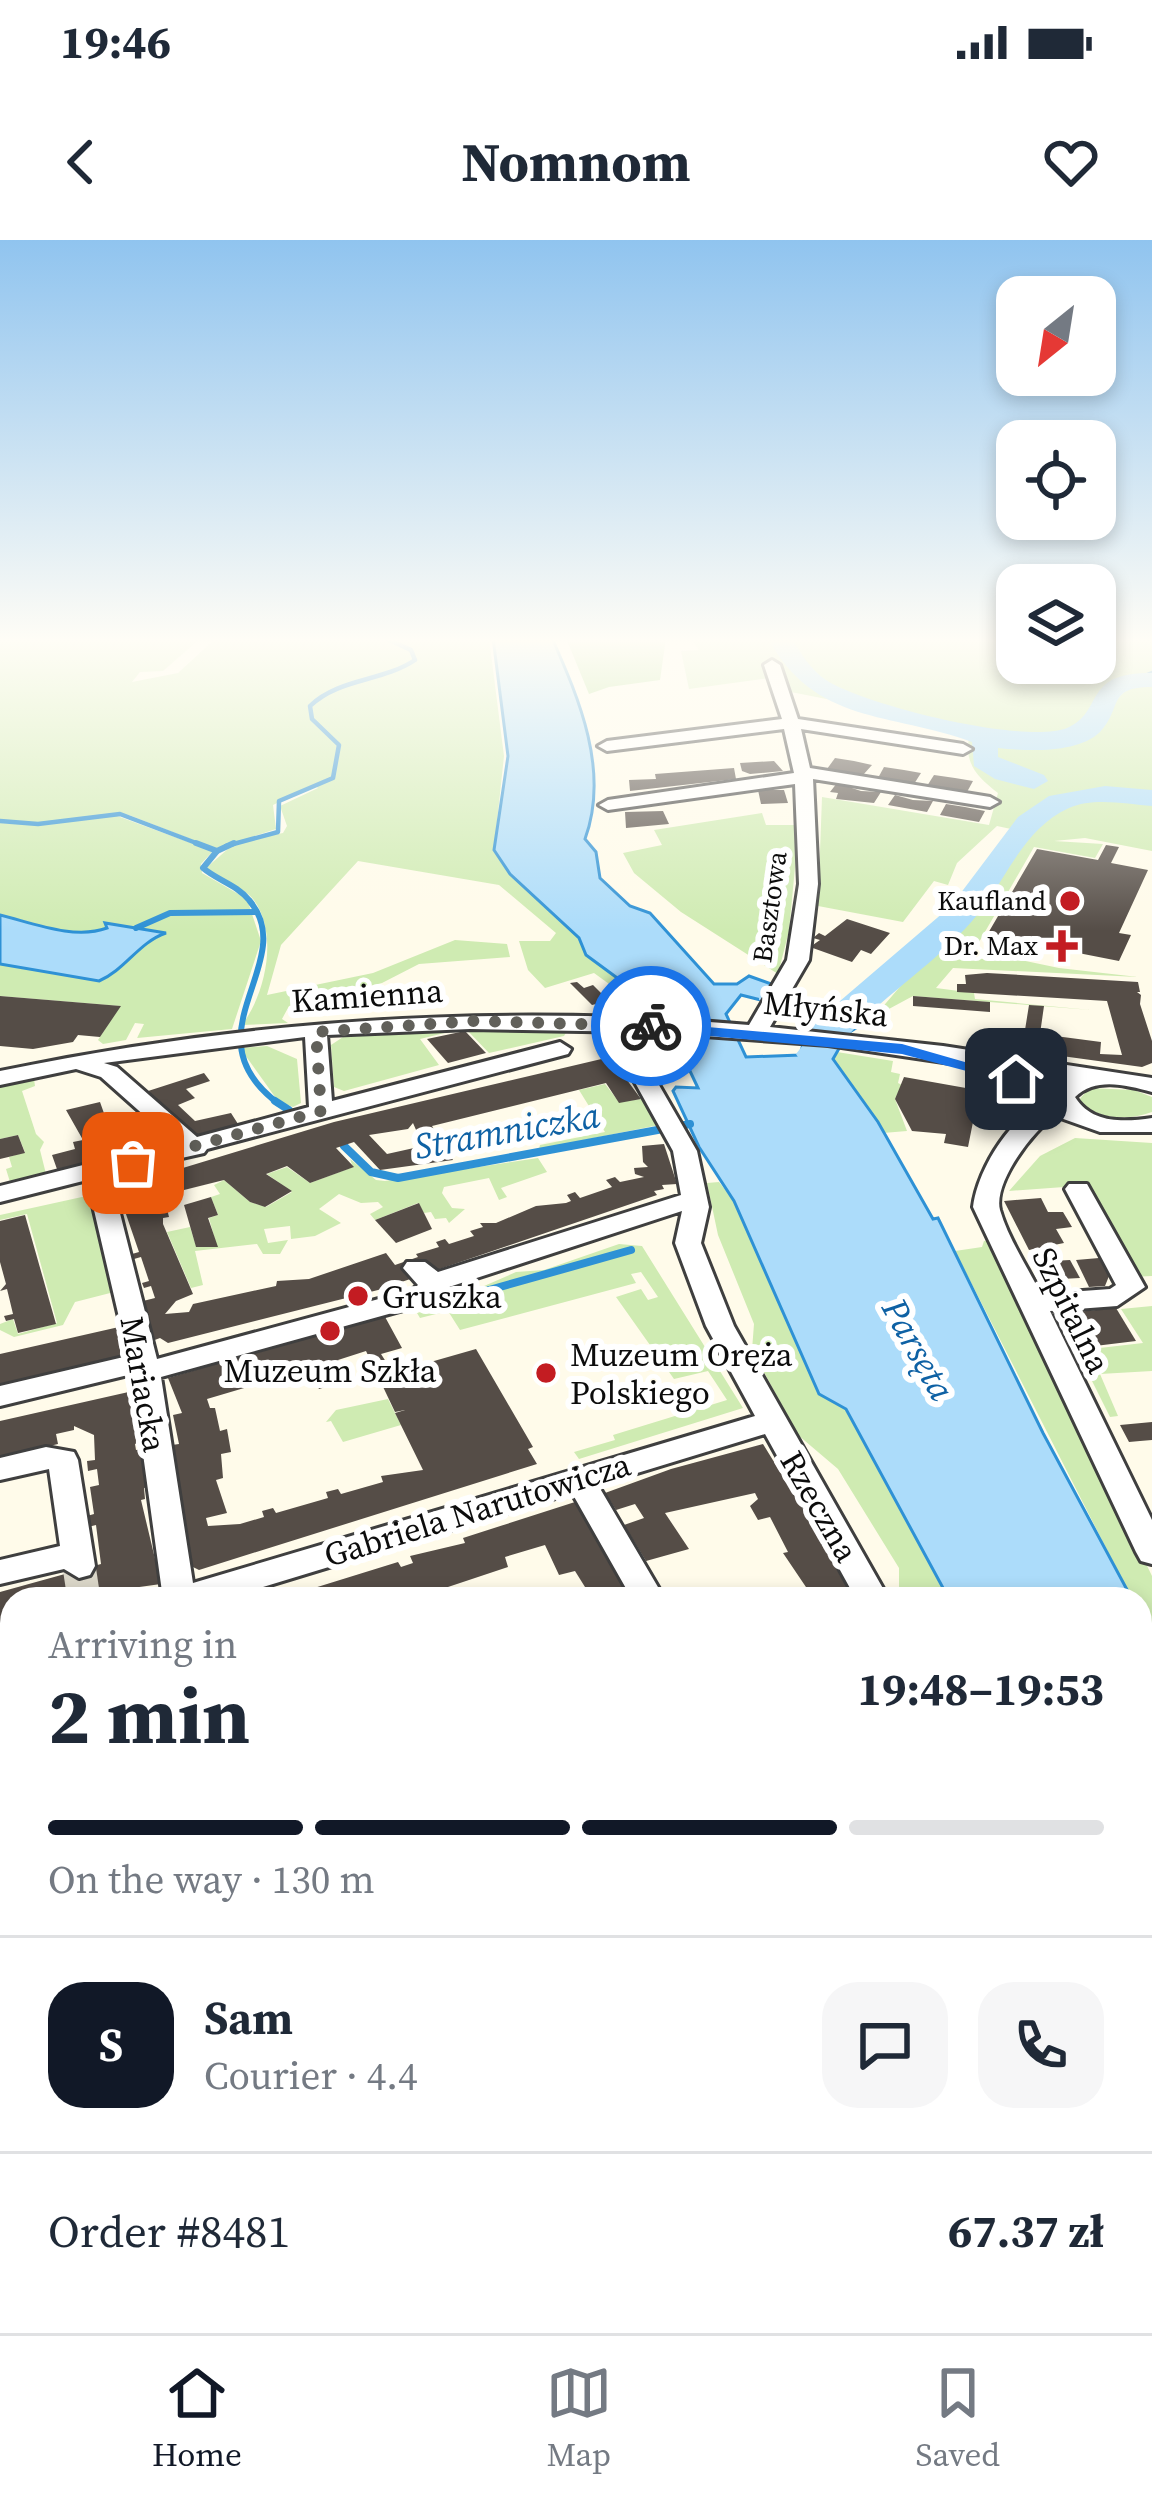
<!DOCTYPE html>
<html lang="en">
<head>
<meta charset="utf-8">
<style>
	:root { --surface:#fff; --page:#f6f6f7; --text:#1f2937; --muted:#747a83; --line:#e0e1e3; --accent:#111827 }
	body { margin:0; font-family:"Source Serif 4",serif; background:var(--page); color:var(--text); height:100vh; display:flex; flex-direction:column; font-size:45px; white-space:nowrap }
	* { box-sizing:border-box; margin:0 }
	p { font-size:39px; color:var(--muted) }
	.icon { flex:none; width:66px; height:66px; fill:none; stroke:currentColor; stroke-width:2; stroke-linecap:round; stroke-linejoin:round }
	.map { position:relative; flex:1; overflow:hidden }
	.side { position:absolute; left:0px; top:1347px; width:1152px; height:747px; display:flex; flex-direction:column; background:var(--surface); border-radius:36px 36px 0 0; box-shadow:0 6px 18px #0003 }
	.side>* { flex:none }
	.needle { width:78px; rotate:210deg }
	.fabs { position:absolute; left:996px; top:36px; display:grid; gap:24px }
	.fabs a { display:grid; place-items:center; width:120px; height:120px; border-radius:24px; background:var(--surface); box-shadow:0 6px 18px #0003; font-size:60px }
	.pin { position:absolute; display:grid; place-items:center; width:102px; height:102px; color:#fff; margin:-51px; border-radius:24px; box-shadow:0 6px 18px #0006 }
	.courier { position:absolute; display:grid; place-items:center; width:120px; height:120px; margin:-60px; border:9px solid #1a73e8; border-radius:50%; background:#fff; color:#222; box-shadow:0 3px 15px #0007 }
	.summary em { font-style:normal; font-weight:700 }
	.summary div { display:flex; flex-direction:column-reverse }
	.summary { display:flex; align-items:center; justify-content:space-between; height:204px; padding:0 48px }
	h1 { font-size:78px; font-weight:700; line-height:90px }
	.bar { display:grid; grid-template-columns:repeat(4,1fr); gap:18px 12px; align-content:center; height:144px; padding:0 48px }
	.bar i { height:15px; border-radius:9px; background:var(--line) }
	.bar .active { background:var(--accent) }
	.bar p { grid-column:span 4 }
	.line { display:flex; align-items:center; gap:30px; padding:0 48px; border-top:3px solid var(--line) }
	.line div { flex:1 }
	.round { display:grid; place-items:center; flex:none; width:126px; height:126px; border-radius:36px; background:var(--page) }
	.status { display:flex; justify-content:space-between; align-items:center; height:84px; padding:0 60px; background:var(--surface); direction:ltr }
	.status svg { height:33px; fill:currentColor }
	header { display:flex; justify-content:space-between; align-items:center; height:156px; padding:0 48px; background:var(--surface); font-size:54px; font-weight:700 }
	.menu { display:flex; justify-content:space-around; align-items:center; height:168px; border-top:3px solid var(--line); background:var(--surface); font-size:33px; color:var(--muted) }
	.menu a { display:grid; justify-items:center; gap:6px }
	.menu .active { color:var(--accent) }
	.map>svg:first-child { display:block }
	.green { fill:#cfebb2 }
	.forest { fill:#b2dd90 }
	.water { fill:#acdcfa; stroke:#2e91d5; stroke-width:3 }
	.lines { fill:none; stroke-linecap:round; stroke-linejoin:round }
	.stream-far2 { stroke:#2e91d5; stroke-width:4.5 }
	.stream-far1 { stroke:#2e91d5; stroke-width:6 }
	.stream { stroke:#2e91d5; stroke-width:8 }
	.canal { fill:#acdcfa; fill-rule:evenodd }
	.river { fill:#acdcfa; fill-rule:evenodd }
	.building { fill:#554d47; fill-rule:evenodd }
	.minor-tunnel-far1 { stroke:#dbd7c9; stroke-width:33; stroke-dasharray:33 16; stroke-linecap:butt }
	.minor-tunnel { stroke:#dbd7c9; stroke-width:42; stroke-dasharray:42 21; stroke-linecap:butt }
	.minor-casing { stroke:#3f3f3f; stroke-width:6 }
	.minor { fill:#fff; fill-rule:evenodd }
	.route { fill:#1a73e8 }
	.done { stroke:#61605a; stroke-width:12; stroke-dasharray:0 21.6 }
	.poi-dot { fill:#c31c22; stroke:#fff; stroke-width:4.5 }
	.labels { text-anchor:middle; stroke-width:12; stroke-linejoin:round; paint-order:stroke }
	.far-poi-label { font-size:27px; fill:#0c0c0c; stroke:#fff; text-anchor:end }
	.far-street-label { font-size:27px; fill:#0c0c0c; stroke:#fff }
	.street-label { font-size:33px; fill:#0c0c0c; stroke:#fff }
	.poi-label { font-size:33px; fill:#0c0c0c; stroke:#fff; text-anchor:start }
	.water-label { font-size:36px; font-style:italic; fill:#0e61a4; stroke:#fff }
</style>
</head>
<body>
<div class="status"><b>19:46</b><svg viewBox="0 0 49 12"><path d="M0 12V9h3v3zM5 12V6h3v6zM10 12V3h3v9zM15 12V0h3v12zM26 1h20v11H26zM47 4h2v5h-2z"/></svg></div>
<header><svg class="icon" aria-label="back" viewBox="0 0 24 24"><path d="M15 5l-7 7 7 7"/></svg>Nomnom<svg class="icon" aria-label="heart" viewBox="0 0 24 24"><path d="M12 20l-8-8c-3-5 5-10 8-4 3-6 11-1 8 4z"/></svg></header>
<div class="map">
<svg width="1152" height="2093" viewBox="0 0 1152 2093">
	<rect width="100%" height="100%" fill="#fffbea"/>
	<g class="green">
		<path d="M0,398H201L163,431L140,432L132,442L178,433L216,398H489L504,516L494,610L579,698L586,715L658,768L662,777L616,775L607,763L627,757L594,733L545,748L528,730L519,701H550L556,693L499,645L358,621L281,705L267,755L373,733L455,700L507,704L510,717L419,724L382,743L289,766L282,779L288,783L242,785C266,753 279,693 253,659C242,645 218,642 206,628L236,602L283,593L287,586L280,566L318,548L314,545L273,565L276,589L216,609L129,575L109,573L213,611L201,624L202,633L247,659L261,701L232,789L137,798L144,784L135,783L126,800L103,804L98,800L120,766L0,756V583L26,584L0,580Z"/>
		<path d="M690,398H1017V423H1095V398H1152V556C1099,551 1051,550 1011,589L997,586L957,623L948,645L934,641L903,682L818,666L822,557L989,585L998,553C979,538 964,525 969,498L927,479L791,452L782,424L765,425L770,438L689,449L681,411L699,410Z"/>
		<path d="M1089,559L1152,562V611L1085,598L1054,601L1103,604L1095,618L1034,607L971,716L987,720L992,714L1059,728L1138,737L953,728L936,748L974,753L975,759L1091,770L913,756L874,777L916,728L960,693L1032,593L1060,566Z"/>
		<path d="M762,573L766,585H799L789,691L778,734L681,672L634,633L623,613L662,605L654,590Z"/>
		<path d="M521,787L569,788L564,796L489,813L465,788L420,799L439,825L344,851L334,847L331,805L343,797Z"/>
		<path d="M267,806L297,819L301,863L293,867L278,861L240,808Z"/>
		<path d="M837,812L893,821L891,832L900,834L898,843L902,845L895,859L907,891L883,893L833,819Z"/>
		<path d="M77,825L94,833L88,834L84,828L34,839L35,846L22,851L36,894L44,902L40,910L46,934L10,942L6,929L12,927L9,917L25,912L18,895L0,899V847Z"/>
		<path d="M605,844L619,862L649,858L664,884L539,909L540,905L605,892L579,850Z"/>
		<path d="M1089,848L1134,850L1152,857V872C1128,881 1096,880 1079,860Z"/>
		<path d="M1075,898L1152,903V1036L1131,1037L1078,946L1009,951L1040,916Z"/>
		<path d="M538,918L547,932L501,948L507,957L499,960L489,938L444,947L442,953L452,968L465,969L449,983L446,978L435,979L431,972L424,973L418,963L375,980L370,974L383,967L378,962L361,963L339,954L319,969L341,983L315,996L291,999L290,986L264,989L268,1003L288,1000L280,1014H263L257,1004L195,1011L203,1045L191,1048L167,992L190,987L196,1006L217,1007L209,978L218,975L211,957L220,954L214,945L224,940L250,962L266,967L292,952L267,934L287,927L310,943L353,927L350,919L376,940L385,941Z"/>
		<path d="M719,942L734,961L819,1154L846,1169L949,1359H899V1328L838,1229L798,1195L752,1110L754,1084L718,995L707,943Z"/>
		<path d="M91,955L118,1051L75,1062L63,1085L14,1097L0,1090V1084L13,1079L18,1094L57,1083L27,974L0,980V975Z"/>
		<path d="M984,1001H990L1152,1336V1391L1140,1372V1359H1132L955,1011L982,1007Z"/>
		<path d="M619,1004L642,1006L743,1168L579,1219L574,1212L615,1200L613,1195L727,1160L708,1131L674,1139L616,1057L641,1049L648,1060L658,1057L641,1032L631,1034L636,1043L460,1090L448,1071L420,1078L417,1073L632,1012L629,1008L468,1053L516,1032L544,1030Z"/>
		<path d="M1152,1066V1131L1100,1134L1118,1176L1110,1177L1061,1079L1074,1077L1091,1109L1143,1103L1121,1069Z"/>
		<path d="M388,1159L401,1185L343,1202L331,1181L326,1182L336,1170Z"/>
		<path d="M1140,1714L1152,1736V1888L1140,1865Z"/>
	</g>
	<path class="forest" d="M566,398H666L660,440L609,447L589,454Z"/>
	<g class="water">
		<path d="M493,398H552C579,459 610,531 585,599L596,612L600,638L630,666L650,673L714,744H737L749,736L777,746L761,760L741,755L726,774L746,817L800,815L809,783L830,764L874,777L848,793L833,819L878,882L933,979L938,978L1043,1193L1132,1359H949L846,1169L819,1154L734,961L699,907L673,851L676,847L698,848L681,812H673L658,768L586,715L579,698L510,634L494,610L508,516Z"/>
		<path d="M0,675C33,683 74,700 107,688L105,683L166,693C139,702 125,730 99,741L0,724Z"/>
		<path d="M1140,1372L1152,1391V1736L1140,1714Z"/>
	</g>
	<g class="lines">
		<g class="stream-far2">
			<path d="M1138,439L1152,433"/>
			<path d="M0,581L38,584L120,574L204,606"/>
			<path d="M226,606L278,592L279,561L333,538L339,505L312,479L310,466C339,438 382,442 415,420L411,410L385,398"/>
		</g>
		<g class="stream-far1">
			<path d="M196,603L217,611"/>
			<path d="M234,603L217,611L203,628C217,640 237,645 249,660C302,722 184,794 279,864"/>
			<path d="M136,688L170,673L256,672"/>
		</g>
		<g class="stream">
			<path d="M275,861L289,870"/>
			<path d="M344,906L371,932L398,938L690,884"/>
			<path d="M468,1056L631,1010"/>
		</g>
		<path class="canal" d="M766,750L825,771L828,775L818,781L759,760V752Z"/>
		<g class="river">
			<path d="M768,398H792C801,414 810,429 826,440C864,465 1025,505 1067,488C1105,472 1081,432 1152,433V447C1106,447 1123,468 1100,492C1077,514 1027,511 998,508V517L1044,535L1048,541L1034,549L995,539L974,526L972,502C891,472 814,485 768,398Z"/>
			<path d="M1105,546L1152,550V566C1127,564 1093,557 1069,568C1027,587 1010,630 985,665C940,726 870,759 827,822H801L796,814L833,767L951,666L1018,577L1049,556Z"/>
		</g>
	</g>
	<g class="building">
		<path d="M835,518L854,521L872,525L863,535L827,529Z"/>
		<path d="M774,521L783,531L750,534L742,531L740,523Z"/>
		<path d="M884,527L904,530L921,533L914,544L878,538Z"/>
		<path d="M734,528L736,539L630,551L629,540L656,539L655,534Z"/>
		<path d="M934,535L955,538L973,541L967,552L927,546Z"/>
		<path d="M837,543L861,551L881,552L874,563L836,559L838,553L830,552Z"/>
		<path d="M758,550H784L788,563L761,564Z"/>
		<path d="M895,555L913,560L933,561L927,572L888,565Z"/>
		<path d="M946,564L965,567L985,571L979,582L940,575Z"/>
		<path d="M663,571L669,584L626,588L625,572Z"/>
		<path d="M1106,605L1119,607L1111,623L1148,630L1119,693L1131,695L1119,721L987,695L1037,609L1098,620Z"/>
		<path d="M847,679L890,693L871,714L861,710L852,722L810,707L820,700L813,698L819,693L825,696Z"/>
		<path d="M987,733L1138,742L1140,752H1137L1141,755L1140,764L1152,801V823L1142,827L981,805L984,789L1030,795L1025,790L1029,765L1044,766L1040,794L1101,802L1100,814L1122,815L1107,761L957,752V744H966L965,735Z"/>
		<path d="M577,742L584,748L593,745L609,761L592,765L570,743Z"/>
		<path d="M0,756L121,766L100,797L78,795L73,802L33,809L0,806Z"/>
		<path d="M913,756L990,762V772L913,766Z"/>
		<path d="M465,791L486,813L448,823L427,799Z"/>
		<path d="M610,817L641,859L619,863L606,843L432,886L453,920L380,930L354,902L336,908L354,927L310,943L287,926L266,934L292,951L265,967L250,962L224,940L156,957L158,962L165,961L169,977L163,978V984L193,1054L176,1061L165,1074L189,1072L193,1064L276,1046L277,1041L309,1039L386,1013L395,1025L418,1017L416,1014L439,1007L436,1002L445,999L449,1004L474,996L470,991L483,987L480,983H496L536,966L566,963L571,961L567,955L575,952L580,958L612,947L606,940L615,937L620,942L644,937L635,934L634,928L648,927L643,922L642,906L664,904L677,944L662,945L664,949L654,951L657,955L378,1050L168,1103L160,1098L152,1101L143,1061L155,1058L151,1046L144,1048L142,1043L149,1041L141,1017L134,1019L132,1014L139,1012L117,948L334,882ZM413,883L423,906L387,914L369,895L408,889Z"/>
		<path d="M204,833L210,841L186,849L195,858L178,865L195,881L231,873L238,884L195,897L145,852Z"/>
		<path d="M904,837L994,853L988,884L973,882L968,907L944,903L946,894L912,891L895,859Z"/>
		<path d="M100,862L111,893L161,881L179,901L58,932L52,915L75,909L73,902L83,900L66,870Z"/>
		<path d="M591,869L603,888L569,890L565,876Z"/>
		<path d="M515,886L526,895V901L462,916L453,898Z"/>
		<path d="M18,895L25,913L0,919V899Z"/>
		<path d="M211,957L218,975L208,978L218,1007H196L184,965Z"/>
		<path d="M1041,958L1048,972H1063L1072,987L1056,989L1064,1003L1029,1010L1004,961Z"/>
		<path d="M419,963L432,989L396,1003L375,980Z"/>
		<path d="M25,975L56,1084L18,1093L14,1079L6,1081L4,1076L13,1074L7,1049L0,1051L6,1044L0,1022V981Z"/>
		<path d="M1099,1018L1109,1036L1105,1046L1089,1047L1076,1020Z"/>
		<path d="M1070,1020L1080,1038L1042,1040L1033,1022Z"/>
		<path d="M1116,1068L1136,1101L1095,1106L1076,1072Z"/>
		<path d="M384,1075L402,1108L381,1114L402,1147L412,1144L406,1129L476,1109L533,1207L528,1209L537,1224L199,1330L193,1327L190,1318L185,1319L172,1205L179,1204L173,1175L182,1173L168,1138ZM366,1111L395,1172L405,1170L395,1173L423,1230L381,1236L383,1242L341,1254L338,1249L326,1252L328,1258L276,1273L273,1268L262,1271L264,1277L240,1284L208,1286L206,1278L227,1273L216,1240L223,1238L221,1214L231,1212L227,1189L220,1191L215,1168H210L207,1159L309,1129L319,1149L348,1140L338,1120Z"/>
		<path d="M119,1087L126,1116L0,1146V1114Z"/>
		<path d="M133,1151L140,1202L135,1204L136,1210L142,1209L149,1247L144,1248L145,1259L141,1260L161,1344L96,1353L97,1359H12V1391L0,1395V1352L101,1324L96,1285L88,1287L87,1276L94,1274L90,1247L99,1245L97,1229L88,1231L87,1221L95,1220L94,1195L74,1186V1190L56,1194L58,1204L0,1218V1181Z"/>
		<path d="M1152,1182V1200L1140,1201L1129,1202L1120,1185Z"/>
		<path d="M763,1204L814,1287L854,1359H808L805,1354L810,1353L783,1313L788,1312L770,1277L758,1280L750,1266L758,1259L755,1253L665,1273L689,1309L646,1321L624,1285L644,1278L635,1264L616,1270L605,1253L671,1229Z"/>
		<path d="M575,1262L629,1352L608,1359H549L585,1347L575,1331L559,1335L545,1305L505,1317L508,1327L424,1355L300,1359L298,1353L398,1322L401,1327L413,1323L410,1316L465,1303L463,1298Z"/>
		<path d="M12,1513V1703L3,1706L0,1516Z"/>
		<path d="M12,1809V2082H77L79,2093H0V1814Z"/>
		<path d="M152,2082H320L323,2093H126Z"/>
		<path d="M749,2082H922L899,2093H725Z"/>
	</g>
	<g class="lines">
		<path class="minor-tunnel-far1" d="M79,1326L84,1359"/>
		<path class="minor-tunnel" d="M0,1915L12,1920"/>
		<defs>
			<g id="minor">
				<path d="M772,420L780,425L798,479L963,504L972,509L963,514L801,489L810,528L990,557L999,562L990,567L813,539L818,644L809,720L770,787L943,806L1152,838V852C1125,845 1096,837 1075,857C1092,884 1124,882 1152,878V892H1100L1055,876C1033,890 993,943 1000,970C1008,998 1028,1028 1041,1054L1110,1049L1116,1045L1065,949L1069,944H1087L1145,1047L1117,1066L1050,1071L1152,1280V1324L1141,1321L1136,1312L973,967C978,928 1013,870 1053,861L1051,857L1066,840L828,805L663,793L644,819L697,911L709,967L701,1003L734,1086L889,1359H856L765,1194L598,1245L665,1359H632L572,1253L224,1359H163L132,1134L0,1166V1146L128,1116L87,940L0,962V946L174,902L101,837L76,829L0,845V831C247,780 497,763 749,785L787,720L799,644L795,544L608,570L599,565L608,560L794,533L784,489L607,511L598,506L607,501L782,479L764,425ZM470,789L641,792L622,819L673,911L681,955L438,1032L425,1022H407L403,1028L418,1045L412,1050L157,1119L110,934L204,913L207,909L568,814L571,809L560,802L332,861L327,795ZM305,797L309,867L197,897L117,827L104,823ZM682,971L675,1003L706,1086L755,1176L193,1343L161,1137L432,1062L449,1047Z"/>
				<path d="M46,1207L74,1212L78,1220L95,1326L90,1335L79,1338L64,1329L0,1344V1320L60,1306L49,1229L0,1240V1218Z"/>
				<path d="M12,1398V1425L0,1429V1401Z"/>
				<path d="M12,1759V1798L0,1802V1763Z"/>
				<path d="M1140,1896L1152,1901V1963L1140,1958Z"/>
				<path d="M1152,2058V2093H1103L1107,2082H1140V2063Z"/>
				<path d="M339,2082H385L388,2093H342Z"/>
				<path d="M450,2082H519L514,2093H446Z"/>
			</g>
		</defs>
		<use href="#minor" class="minor-casing"/>
		<use href="#minor" class="minor"/>
	</g>
	<linearGradient id="sky" x2="0" y2="1"><stop stop-color="#90c4ef"/><stop offset="0.58" stop-color="#fffdf6"/><stop offset="1" stop-color="#fffdf6" stop-opacity="0"/></linearGradient>
	<rect width="1152" height="691" fill="url(#sky)"/>
	<path class="route" d="M651,782L902,804L1024,839L1016,844L902,814L645,790L643,786Z"/>
	<g class="lines">
		<path class="done" d="M133,923L321,871L316,792L473,781L651,786"/>
	</g>
	<g class="poi-dot">
		<circle cx="1070" cy="661" r="12"/>
		<path d="M1056 688h12v12h12v12h-12v12h-12v-12h-12v-12h12z"/>
		<circle cx="358" cy="1056" r="12"/>
		<circle cx="330" cy="1091" r="12"/>
		<circle cx="546" cy="1133" r="12"/>
	</g>
	<g class="labels">
		<g class="far-poi-label">
			<text x="1046" y="670">Kaufland</text>
			<text x="1038" y="715">Dr. Max</text>
		</g>
		<g class="far-street-label">
			<text transform="translate(770 667) rotate(-82)" y="9">Basztowa</text>
		</g>
		<g class="street-label">
			<text transform="translate(367 755) rotate(-4)" y="12">Kamienna</text>
			<text transform="translate(826 768) rotate(6)" y="12">Młyńska</text>
			<text transform="translate(1072 1070) rotate(64)" y="12">Szpitalna</text>
			<text transform="translate(144 1144) rotate(80)" y="12">Mariacka</text>
			<text transform="translate(820 1266) rotate(60)" y="12">Rzeczna</text>
			<text transform="translate(477 1269) rotate(-17)" y="12">Gabriela Narutowicza</text>
		</g>
		<g class="poi-label">
			<text x="382" y="1068">Gruszka</text>
			<text x="570" y="1126">Muzeum Oręża<tspan x="570" dy="38">Polskiego</tspan></text>
			<text x="330" y="1142" text-anchor="middle">Muzeum Szkła</text>
		</g>
		<g class="water-label">
			<text transform="translate(507 890) rotate(-10)" y="13">Stramniczka</text>
			<text transform="translate(919 1109) rotate(61)" y="13">Parsęta</text>
		</g>
	</g>
</svg>
<div class="fabs">
<a><svg class="needle" viewBox="-14 -14 28 28"><path d="M0-13l5 13h-10z" fill="#e53935"/><path d="M0 13l5-13h-10z" fill="#747a83"/></svg></a>
<a><svg class="icon" aria-label="locate" viewBox="0 0 24 24"><circle cx="12" cy="12" r="6"/><path d="M12 2v4M12 18v4M2 12h4M18 12h4"/></svg></a>
<a><svg class="icon" aria-label="layers" viewBox="0 0 24 24"><path d="M12 4l9 5-9 5-9-5zM3 14l9 5 9-5"/></svg></a>
</div>
<div class="pin" style="left:133px;top:923px;background:#ea580c"><svg class="icon" aria-label="bag" viewBox="0 0 24 24"><path d="M5 8h14l-1 12H6zM9 8a3 3 0 0 1 6 0"/></svg></div>
<div class="pin" style="left:1016px;top:839px;background:#1f2937"><svg class="icon" aria-label="home" viewBox="0 0 24 24"><path d="M3 11l9-7 9 7M6 9v11h12V9"/></svg></div>
<div class="courier" style="left:651px;top:786px"><svg class="icon" aria-label="bike" viewBox="0 0 24 24"><circle cx="6" cy="16" r="4"/><circle cx="18" cy="16" r="4"/><path d="M6 16l4-8h5l3 8M10 8l3 8H6M13 5h3"/></svg></div>
<section class="side">
<div class="summary"><div><h1>2 min</h1><p>Arriving in</p></div><em>19:48–19:53</em></div>
<div class="bar"><i class="active"></i><i class="active"></i><i class="active"></i><i></i><p>On the way · 130 m</p></div>
<div class="line" style="height:216px"><b class="round" style="background:var(--accent);color:#fff">S</b><div><b>Sam</b><p>Courier · 4.4</p></div><a class="round"><svg class="icon" aria-label="chat" viewBox="0 0 24 24"><path d="M4 5h16v11H9l-5 4z"/></svg></a><a class="round"><svg class="icon" aria-label="phone" viewBox="0 0 24 24"><path d="M5 4h4l2 5-3 2q2 4 5 5l2-3 5 2v4C11 20 4 13 5 4z"/></svg></a></div>
<div class="line" style="height:156px"><div>Order #8481</div><b>67.37 zł</b></div>
</section>
</div>
<nav class="menu">
<a class="active"><svg class="icon" aria-label="home" viewBox="0 0 24 24"><path d="M3 11l9-7 9 7M6 9v11h12V9"/></svg>Home</a>
<a><svg class="icon" aria-label="map" viewBox="0 0 24 24"><path d="M3 6l6-2 6 2 6-2v14l-6 2-6-2-6 2zM9 4v14M15 6v14"/></svg>Map</a>
<a><svg class="icon" aria-label="saved" viewBox="0 0 24 24"><path d="M7 4h10v16l-5-4-5 4z"/></svg>Saved</a>
</nav>
</body>
</html>
